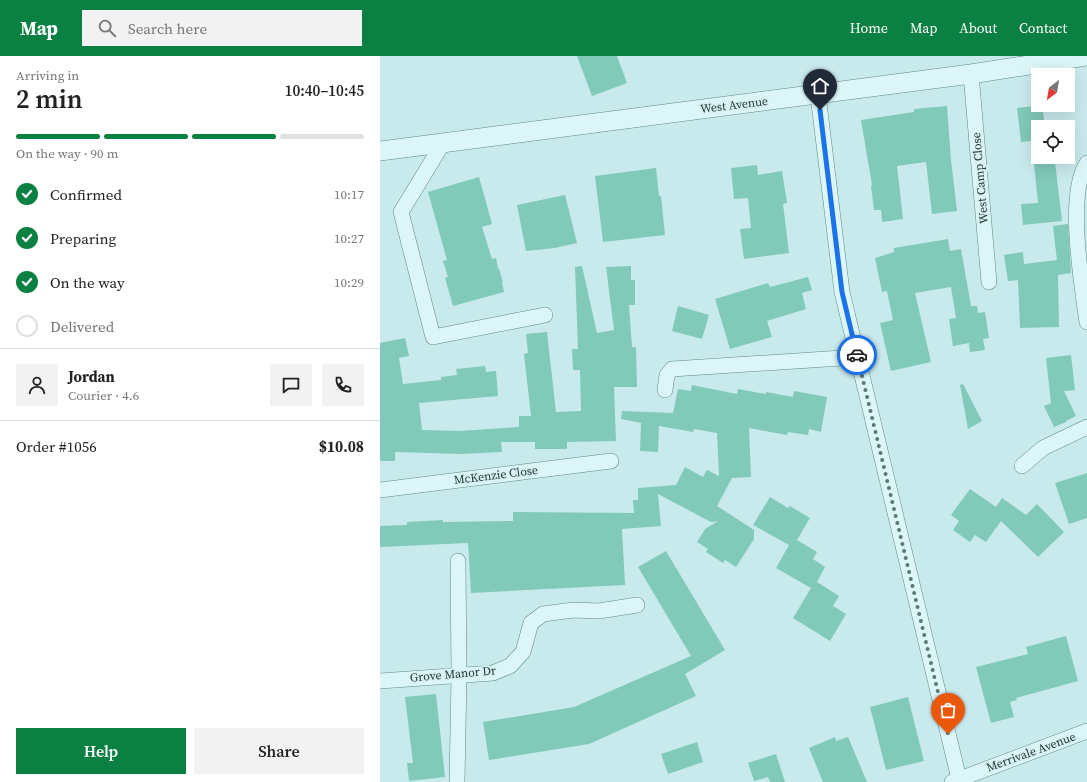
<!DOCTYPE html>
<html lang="en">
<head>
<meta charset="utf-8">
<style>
	:root { --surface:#fff; --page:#f2f2f2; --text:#222; --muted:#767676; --line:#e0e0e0; --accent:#0b8043 }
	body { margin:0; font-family:"Source Serif 4",serif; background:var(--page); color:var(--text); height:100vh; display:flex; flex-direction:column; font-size:15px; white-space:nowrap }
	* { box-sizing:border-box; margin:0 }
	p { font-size:13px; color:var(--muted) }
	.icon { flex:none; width:22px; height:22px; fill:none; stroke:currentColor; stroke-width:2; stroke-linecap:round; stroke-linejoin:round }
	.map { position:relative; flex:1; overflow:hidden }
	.details { display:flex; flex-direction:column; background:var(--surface); width:380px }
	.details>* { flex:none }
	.needle { width:26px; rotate:211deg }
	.controls { position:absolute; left:651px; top:12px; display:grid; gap:8px }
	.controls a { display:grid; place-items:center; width:44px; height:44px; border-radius:0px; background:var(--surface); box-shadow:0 4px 16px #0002; font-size:20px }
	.pin { position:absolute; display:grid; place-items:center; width:34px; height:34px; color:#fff; margin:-41px -17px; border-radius:50% 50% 50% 0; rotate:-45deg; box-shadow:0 0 4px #0007 }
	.pin .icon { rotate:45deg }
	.courier { position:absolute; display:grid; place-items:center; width:40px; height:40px; margin:-20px; border:3px solid #1a73e8; border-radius:50%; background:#fff; color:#222; box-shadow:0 1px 5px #0007 }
	.headline em { font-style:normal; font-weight:600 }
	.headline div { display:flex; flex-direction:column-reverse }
	.headline { display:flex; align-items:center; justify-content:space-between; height:68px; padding:0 16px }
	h1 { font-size:26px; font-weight:600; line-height:30px }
	.bar { display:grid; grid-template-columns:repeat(4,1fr); gap:6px 4px; align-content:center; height:48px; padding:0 16px }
	.bar i { height:5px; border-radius:3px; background:var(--line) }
	.bar .active { background:var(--accent) }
	.bar p { grid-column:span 4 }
	.line { display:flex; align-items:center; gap:10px; padding:0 16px; border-top:1px solid var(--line) }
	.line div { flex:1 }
	.round { display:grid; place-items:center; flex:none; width:42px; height:42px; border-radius:0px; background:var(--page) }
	ol { padding:0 16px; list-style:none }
	li { display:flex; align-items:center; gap:12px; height:44px }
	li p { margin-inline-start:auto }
	li .icon { padding:4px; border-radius:50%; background:var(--accent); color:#fff; stroke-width:4 }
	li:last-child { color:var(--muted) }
	li i { width:22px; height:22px; border:2px solid var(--line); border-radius:50% }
	.cta { display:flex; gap:8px; margin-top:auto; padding:8px 16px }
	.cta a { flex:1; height:46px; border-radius:0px; background:var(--accent); color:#fff; font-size:16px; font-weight:600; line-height:46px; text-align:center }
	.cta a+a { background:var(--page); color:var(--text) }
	header { display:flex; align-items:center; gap:24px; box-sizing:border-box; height:56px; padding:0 20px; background:var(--accent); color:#fff }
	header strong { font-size:19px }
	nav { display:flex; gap:22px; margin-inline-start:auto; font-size:14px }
	.search { width:280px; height:36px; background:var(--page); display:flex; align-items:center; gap:10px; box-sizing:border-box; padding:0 14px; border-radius:0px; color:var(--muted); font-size:15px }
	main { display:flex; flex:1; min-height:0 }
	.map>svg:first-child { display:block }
	.building { fill:#81c9b9 }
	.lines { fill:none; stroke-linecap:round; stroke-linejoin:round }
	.minor-casing { stroke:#5e8884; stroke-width:16 }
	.tertiary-casing { stroke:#5e8884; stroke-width:20 }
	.minor { stroke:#dcf6f8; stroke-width:15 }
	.tertiary { stroke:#dcf6f8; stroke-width:19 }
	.done { stroke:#5c7776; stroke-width:4; stroke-dasharray:0 7.2 }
	.route { stroke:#1a73e8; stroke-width:5 }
	.labels { text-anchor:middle; stroke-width:4; stroke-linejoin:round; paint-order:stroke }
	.street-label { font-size:12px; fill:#213936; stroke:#d8f2f4 }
</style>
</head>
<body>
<header>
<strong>Map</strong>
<div class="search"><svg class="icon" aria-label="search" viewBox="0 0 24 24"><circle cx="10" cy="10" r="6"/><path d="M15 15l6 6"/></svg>Search here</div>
<nav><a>Home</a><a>Map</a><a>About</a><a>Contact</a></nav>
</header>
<main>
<section class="details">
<div class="headline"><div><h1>2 min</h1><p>Arriving in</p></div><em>10:40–10:45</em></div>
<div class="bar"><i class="active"></i><i class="active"></i><i class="active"></i><i></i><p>On the way · 90 m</p></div>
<ol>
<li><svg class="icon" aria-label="check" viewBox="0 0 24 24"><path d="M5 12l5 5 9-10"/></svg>Confirmed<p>10:17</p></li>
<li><svg class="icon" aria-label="check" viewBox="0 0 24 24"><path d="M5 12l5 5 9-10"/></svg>Preparing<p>10:27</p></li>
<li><svg class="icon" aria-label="check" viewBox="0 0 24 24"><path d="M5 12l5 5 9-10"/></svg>On the way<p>10:29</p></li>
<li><i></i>Delivered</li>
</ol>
<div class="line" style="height:72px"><a class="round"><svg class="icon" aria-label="person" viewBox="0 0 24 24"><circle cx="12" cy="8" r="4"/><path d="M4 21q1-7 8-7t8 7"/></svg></a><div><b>Jordan</b><p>Courier · 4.6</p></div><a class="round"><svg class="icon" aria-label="chat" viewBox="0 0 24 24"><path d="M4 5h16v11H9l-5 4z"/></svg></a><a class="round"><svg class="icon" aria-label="phone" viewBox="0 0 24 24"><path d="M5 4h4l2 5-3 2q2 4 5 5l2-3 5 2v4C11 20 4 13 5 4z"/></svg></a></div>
<div class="line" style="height:52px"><div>Order #1056</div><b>$10.08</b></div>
<div class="cta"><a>Help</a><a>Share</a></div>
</section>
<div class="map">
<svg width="707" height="726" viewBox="0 0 707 726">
	<rect width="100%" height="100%" fill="#c9eaed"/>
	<g class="building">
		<path d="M197,0H237L247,27L212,40Z"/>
		<path d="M662,49L665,71H658V84L641,86L637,52Z"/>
		<path d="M567,50L571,104L577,155L552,158L546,106L517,110L523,163L502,166L501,154H494L491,130L492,129L481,64L534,56V53Z"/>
		<path d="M675,106L682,165L643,169L641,148L658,147L654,108Z"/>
		<path d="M377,109L378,119L402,115L407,147L403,148L409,197L364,203L360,173L371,172L368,142L354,143L351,112Z"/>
		<path d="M276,112L279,140H281L285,179L223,186L215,120Z"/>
		<path d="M99,121L112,168L102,171L112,203L116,202L118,213L119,212L123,227H122L124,236L73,250L65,222L68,221L63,205L67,204L48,136Z"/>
		<path d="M185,139L197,187L175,192L146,195L137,149Z"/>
		<path d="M688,168L691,217L678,219L679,271L640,272L638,224L628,225L624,199L643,196L644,208L677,204L673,170Z"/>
		<path d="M568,183L570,195L581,193L591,250H597L598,257L605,256L609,282L603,283L605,294L590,296L589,287L573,290L569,263L576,262L571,231L535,237L551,306L511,315L500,267L513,264L507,235L502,236L495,202L514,196V192Z"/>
		<path d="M202,210L217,277L234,274L226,211L251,210V224H255V249H249L252,291H256L257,331H234L236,385L187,386V393H155V386H121L122,396L82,398L15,396V405H0V287L25,282L29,300L19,302L23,328L61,324V321L77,319L76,313L105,310L106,316L116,315L118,340L39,347L42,374L80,375L139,371V360H151L144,298L148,297L146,278L167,276L176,356L201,355L200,314H193L192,293H198L195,211Z"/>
		<path d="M428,221L432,234L422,237L426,253L387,265L392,281L350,293L335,243L388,227L390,231Z"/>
		<path d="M298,250L329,259L322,283L292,275Z"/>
		<path d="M691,299L695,334L684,335L696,360L686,365V366L674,371L664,350L671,347L666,302Z"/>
		<path d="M583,328L602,365L588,373L580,329Z"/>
		<path d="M312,329L357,338L358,333L386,338V336L413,341L414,335L447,341L441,376L429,373L428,379L408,376L407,379L369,372L371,421L352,422L337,450L374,474V483L356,511L345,504L343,507L326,496L328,493L317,486L325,473L338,465L331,466L278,438L281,470L242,473L245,529L91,537L88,487L0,491V470L27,469V466L63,464V466L133,465V456L254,457L253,444H258V432L296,429L305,411L323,421L327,414L339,420L337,377L314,373L313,376L279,370L278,396L260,395L261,367L241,363L242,355L293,357L298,333L311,335Z"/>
		<path d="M707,417V462L689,468L675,427Z"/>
		<path d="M590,433L616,451L622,442L646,459L657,448L684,476L658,501L621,465L606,486L595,479L590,486L573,474L579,465L571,459Z"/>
		<path d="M390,441L408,452L410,450L430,462L417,484L437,496L433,503L445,511L437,526L459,540L453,550L466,558L450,585L413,562L431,532L396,512L409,489L373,469Z"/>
		<path d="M286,495L345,594L305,618L316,640L209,688L109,704L103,666L194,651L311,600L258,511Z"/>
		<path d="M686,580L698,625L636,642L637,644L630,646L634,661L611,667L596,611L648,598L646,591Z"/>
		<path d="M56,638L65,721L29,725L27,707H33L25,641Z"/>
		<path d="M528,641L544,705L506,714L490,651Z"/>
		<path d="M455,681L456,685L468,681L487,726H443L429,692Z"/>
		<path d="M317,686L323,706L288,718L281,698Z"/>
		<path d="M396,698L405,726H390L388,721L374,725L368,707Z"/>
	</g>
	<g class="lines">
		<defs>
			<g id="minor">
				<path d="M591,18L609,226"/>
				<path d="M438,39L462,236L579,723"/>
				<path d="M63,87L21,156L53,281L165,259"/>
				<path d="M707,107C686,138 702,229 707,266"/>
				<path d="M285,334L287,319L292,313L477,301"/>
				<path d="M642,410L663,392L707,371"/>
				<path d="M0,434L231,405"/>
				<path d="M0,625L113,617L130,610L143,596L151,567L163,558L193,554L219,555L257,549"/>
				<path d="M77,726L79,620L78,505"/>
				<path d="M572,726L707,675"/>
			</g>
			<path id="tertiary" d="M0,95L591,18L707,0"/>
		</defs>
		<use href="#minor" class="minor-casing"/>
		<use href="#tertiary" class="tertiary-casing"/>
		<use href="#minor" class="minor"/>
		<use href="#tertiary" class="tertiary"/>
	</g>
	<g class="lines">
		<path class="done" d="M477,299L568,678"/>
		<path class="route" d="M440,54L462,236L477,299"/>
	</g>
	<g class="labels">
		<g class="street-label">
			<text transform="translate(354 49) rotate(-7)" y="4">West Avenue</text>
			<text transform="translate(600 122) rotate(-95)" y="4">West Camp Close</text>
			<text transform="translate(116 419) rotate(-7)" y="4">McKenzie Close</text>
			<text transform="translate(73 618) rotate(-5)" y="4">Grove Manor Dr</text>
			<text transform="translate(651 696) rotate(-20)" y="4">Merrivale Avenue</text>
		</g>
	</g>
</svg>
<div class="controls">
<a><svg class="needle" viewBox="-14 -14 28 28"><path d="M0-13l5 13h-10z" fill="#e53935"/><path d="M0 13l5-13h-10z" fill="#767676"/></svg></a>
<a><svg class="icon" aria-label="locate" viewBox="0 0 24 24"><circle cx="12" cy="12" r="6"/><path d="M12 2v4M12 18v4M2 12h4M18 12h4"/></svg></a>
</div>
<div class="pin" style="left:568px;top:678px;background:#ea580c"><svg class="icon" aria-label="bag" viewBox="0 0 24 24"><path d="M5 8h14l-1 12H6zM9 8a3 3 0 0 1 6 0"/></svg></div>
<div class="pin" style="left:440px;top:54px;background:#1f2937"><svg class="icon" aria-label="home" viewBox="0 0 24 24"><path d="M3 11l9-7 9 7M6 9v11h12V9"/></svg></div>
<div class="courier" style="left:477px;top:299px"><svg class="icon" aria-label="car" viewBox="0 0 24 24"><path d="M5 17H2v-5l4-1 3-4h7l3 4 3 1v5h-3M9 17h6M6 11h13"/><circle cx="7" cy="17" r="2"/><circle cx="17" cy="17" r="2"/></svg></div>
</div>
</main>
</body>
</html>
